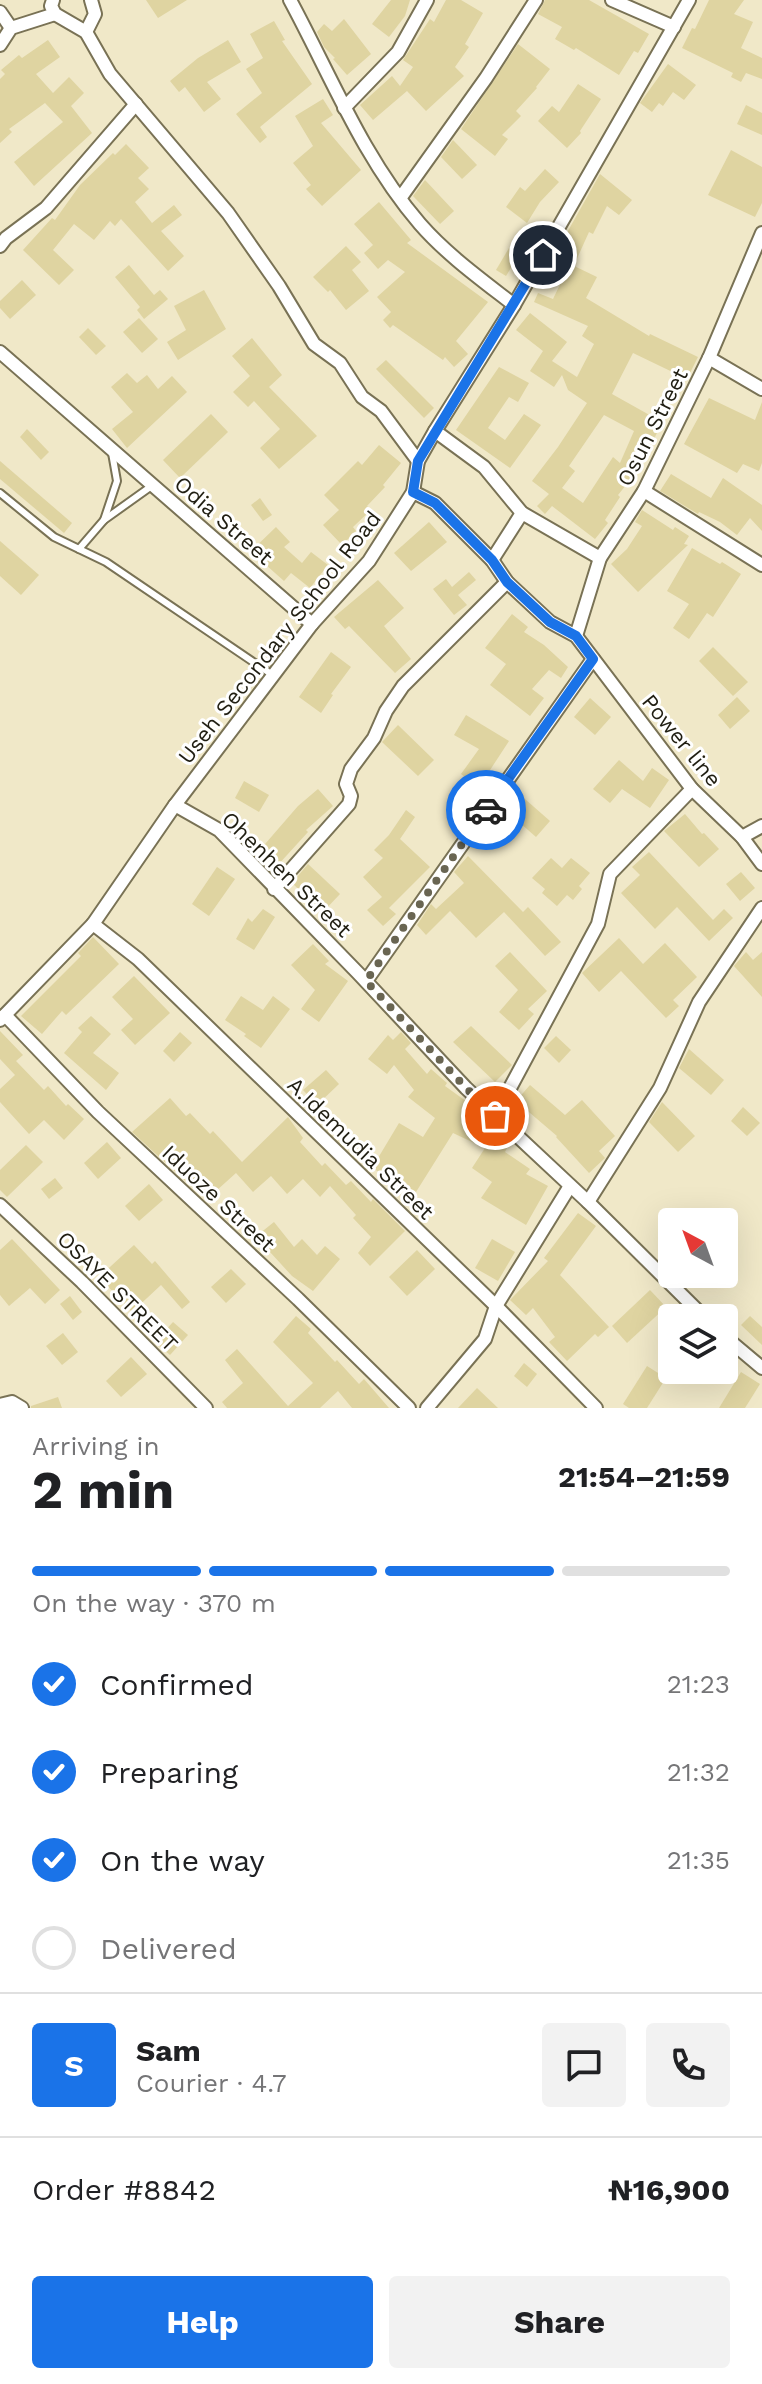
<!DOCTYPE html>
<html lang="en">
<head>
<meta charset="utf-8">
<style>
	:root { --surface:#fff; --page:#f2f2f2; --text:#202124; --muted:#757577; --line:#e0e0e0; --accent:#1a73e8 }
	body { margin:0; font-family:"Work Sans",sans-serif; background:var(--page); color:var(--text); height:100vh; display:flex; flex-direction:column; font-size:30px; white-space:nowrap }
	* { box-sizing:border-box; margin:0 }
	p { font-size:26px; color:var(--muted) }
	.icon { flex:none; width:44px; height:44px; fill:none; stroke:currentColor; stroke-width:2; stroke-linecap:round; stroke-linejoin:round }
	.map { position:relative; height:1408px; overflow:hidden }
	.sheet { display:flex; flex-direction:column; background:var(--surface); flex:1 }
	.sheet>* { flex:none }
	.needle { width:52px; rotate:319deg }
	.fabs { position:absolute; left:658px; top:1208px; display:grid; gap:16px }
	.fabs a { display:grid; place-items:center; width:80px; height:80px; border-radius:8px; background:var(--surface); box-shadow:0 8px 32px #0002; font-size:40px }
	.pin { position:absolute; display:grid; place-items:center; width:68px; height:68px; color:#fff; margin:-34px; border:4px solid #fff; border-radius:50%; box-shadow:0 2px 8px #0007 }
	.courier { position:absolute; display:grid; place-items:center; width:80px; height:80px; margin:-40px; border:6px solid #1a73e8; border-radius:50%; background:#fff; color:#222; box-shadow:0 2px 10px #0007 }
	.head em { font-style:normal; font-weight:700 }
	.head div { display:flex; flex-direction:column-reverse }
	.head { display:flex; align-items:center; justify-content:space-between; height:136px; padding:0 32px }
	h1 { font-size:52px; font-weight:700; line-height:60px }
	.bar { display:grid; grid-template-columns:repeat(4,1fr); gap:12px 8px; align-content:center; height:96px; padding:0 32px }
	.bar i { height:10px; border-radius:6px; background:var(--line) }
	.bar .selected { background:var(--accent) }
	.bar p { grid-column:span 4 }
	.line { display:flex; align-items:center; gap:20px; padding:0 32px; border-top:2px solid var(--line) }
	.line div { flex:1 }
	.round { display:grid; place-items:center; flex:none; width:84px; height:84px; border-radius:8px; background:var(--page) }
	ol { padding:0 32px; list-style:none }
	li { display:flex; align-items:center; gap:24px; height:88px }
	li p { margin-inline-start:auto }
	li .icon { padding:8px; border-radius:50%; background:var(--accent); color:#fff; stroke-width:4 }
	li:last-child { color:var(--muted) }
	li i { width:44px; height:44px; border:4px solid var(--line); border-radius:50% }
	.cta { display:flex; gap:16px; margin-top:auto; padding:16px 32px }
	.cta a { flex:1; height:92px; border-radius:8px; background:var(--accent); color:#fff; font-size:32px; font-weight:700; line-height:92px; text-align:center }
	.cta a+a { background:var(--page); color:var(--text) }
	.map>svg:first-child { display:block }
	.building { fill:#dfd4a1; fill-rule:evenodd }
	.lines { fill:none; stroke-linecap:round; stroke-linejoin:round }
	.service-casing { stroke:#797255; stroke-width:10 }
	.minor-casing { stroke:#797255; stroke-width:16 }
	.service { stroke:#fff; stroke-width:6 }
	.minor { stroke:#fff; stroke-width:12 }
	.done { stroke:#696552; stroke-width:8; stroke-dasharray:0 14.4 }
	.route { stroke:#1a73e8; stroke-width:10 }
	.labels { text-anchor:middle; stroke-width:6; stroke-linejoin:round; paint-order:stroke }
	.street-label { font-size:22px; fill:#201e12; stroke:#fff }
</style>
</head>
<body>
<div class="map">
<svg width="762" height="1408" viewBox="0 0 762 1408">
	<rect width="100%" height="100%" fill="#f0e8c8"/>
	<g class="building">
		<path d="M146,0H187L158,18Z"/>
		<path d="M391,0H410L405,16L389,37L372,24Z"/>
		<path d="M446,0H461L483,13L465,44L469,47L455,67L464,76L426,111L407,91L373,120L360,105L392,76L400,86L413,67L403,60L430,19L434,22Z"/>
		<path d="M545,0H589L649,34L638,53L634,51L619,75L576,48L574,50L555,39L562,27L538,14Z"/>
		<path d="M709,0H744L734,14L753,22L741,48L762,58V79L746,73L741,82L731,77L733,73L682,48L692,28L695,29Z"/>
		<path d="M344,19L371,54L347,75L333,59L335,58L324,47L317,32L324,24L332,31Z"/>
		<path d="M274,21L285,40L282,41L312,84L260,127L267,137L260,143L236,114L262,93L246,69L263,58L250,34Z"/>
		<path d="M48,40L60,57L36,74L53,93L69,77L84,93L71,106L92,133L34,186L14,162L63,122L45,103L9,129L12,132L0,143V79L5,74L1,70L19,55L22,58Z"/>
		<path d="M228,40L241,62L207,82L221,99L204,112L185,87L179,92L170,81L198,58Z"/>
		<path d="M518,44L550,69L536,87L537,88L516,111L521,116L502,135L508,139L495,156L461,129Z"/>
		<path d="M668,64L696,85L684,100L673,92L663,106L659,103L652,112L640,103Z"/>
		<path d="M578,84L601,99L580,131L581,133L567,148L538,121L552,106L559,112Z"/>
		<path d="M323,99L333,115L321,123L361,170L322,206L306,189L311,185L293,163L313,146L295,116Z"/>
		<path d="M746,105L762,113V135L737,124Z"/>
		<path d="M453,140L477,165L462,179L441,157Z"/>
		<path d="M126,144L149,168L138,178L149,189L135,202L152,223L174,205L182,215L161,231L184,256L168,271L121,219L115,226L110,221L94,240L74,224L53,250L74,270L59,285L23,250L52,218L55,220L80,185L113,153L115,155Z"/>
		<path d="M731,150L762,167V203L755,217L708,195Z"/>
		<path d="M545,169L559,182L540,202L527,223L506,207L520,187L525,191Z"/>
		<path d="M600,174L632,200L619,215L607,206L593,234L589,232L575,263L555,254Z"/>
		<path d="M425,180L454,211L440,224L413,196Z"/>
		<path d="M379,202L411,240L407,243L488,302L456,341L468,354L454,367L445,357L443,360L393,325L390,328L383,320L391,312L377,297L405,272L388,260L378,269L364,253L373,245L354,224Z"/>
		<path d="M346,246L361,262L352,270L369,291L346,310L330,290L328,292L313,277Z"/>
		<path d="M509,248L519,255L506,276L496,270Z"/>
		<path d="M570,264L597,277L586,298L649,336L650,334L698,357L687,379L633,353L612,394L662,422L642,465L618,495L620,497L605,520L608,523L595,539L552,506L545,514L537,506L549,494L532,481L558,447L587,403L568,390L562,375L554,387L530,371L543,351L516,330L530,313L567,342L552,361L577,377L594,344L582,336L588,326L534,302L538,293L553,299ZM604,415L634,431L620,463L613,457L583,503L562,488L575,471L569,466Z"/>
		<path d="M129,265L154,295L160,290L168,299L144,319L137,310L140,307L115,277Z"/>
		<path d="M22,280L36,295L10,319L0,308V301Z"/>
		<path d="M204,290L226,329L178,360L167,342L186,330L174,306Z"/>
		<path d="M139,318L158,339L142,353L123,332Z"/>
		<path d="M88,328L106,346L96,355L79,337Z"/>
		<path d="M252,338L282,375L269,387L317,436L279,469L260,448L280,429L254,401L248,407L233,392L250,376L232,356Z"/>
		<path d="M386,360L434,408L424,418L376,369Z"/>
		<path d="M499,367L529,383L518,402L509,397L488,428L505,440L524,414L541,425L510,468L456,430Z"/>
		<path d="M127,373L137,383L147,375L158,389L172,376L187,392L127,448L112,429L133,412L111,387Z"/>
		<path d="M709,398L755,420L762,402V463L759,471L743,464L737,473L684,444Z"/>
		<path d="M211,414L228,432L180,478L163,460Z"/>
		<path d="M27,429L49,452L41,460L20,437Z"/>
		<path d="M379,445L401,463L383,485L385,487L367,506L371,510L353,527L356,531L342,545L323,525L339,510L324,495L358,461L362,465Z"/>
		<path d="M0,461L72,523L64,533L0,479Z"/>
		<path d="M671,474L711,498L723,478L762,505V531L750,518L737,535L720,522L699,512L698,514L660,491Z"/>
		<path d="M260,498L272,515L263,521L251,505Z"/>
		<path d="M642,510L673,530L675,527L689,536L684,544L688,545L638,592L611,564L627,549L642,526L635,522Z"/>
		<path d="M429,522L447,542L411,571L394,553Z"/>
		<path d="M276,527L290,542L284,547L302,563L311,552L328,565L310,588L291,573L284,581L266,565L264,567L250,552Z"/>
		<path d="M0,541L39,575L21,595L0,576Z"/>
		<path d="M692,548L720,564L722,562L741,574L713,617L707,613L689,639L673,628L689,604L667,591Z"/>
		<path d="M469,572L476,580L458,595L467,605L454,615L433,589L446,579L452,587Z"/>
		<path d="M378,580L404,608L384,626L411,659L395,673L349,626L345,629L334,617Z"/>
		<path d="M512,614L528,627L524,632L544,645L568,667L561,678L549,670L532,689L544,698L530,716L490,685L506,664L485,648Z"/>
		<path d="M713,647L748,682L733,696L699,661Z"/>
		<path d="M331,652L351,667L331,694L333,695L321,713L299,697Z"/>
		<path d="M737,697L750,711L730,729L718,715Z"/>
		<path d="M590,698L611,717L595,735L574,717Z"/>
		<path d="M466,715L509,741L479,787L461,774L479,749L454,735Z"/>
		<path d="M398,725L434,760L418,776L382,742Z"/>
		<path d="M619,760L643,781L652,768L669,780L650,808L622,789L610,803L593,789Z"/>
		<path d="M244,781L269,795L259,812L235,798Z"/>
		<path d="M318,789L333,806L306,830L308,832L277,866L259,851L298,806Z"/>
		<path d="M517,792L550,821L536,837L503,808Z"/>
		<path d="M406,810L415,817L400,839L430,867L389,908L396,914L383,926L367,910L382,897L363,877L383,858L374,850L389,835Z"/>
		<path d="M685,814L702,834L704,833L719,849L699,867L664,831Z"/>
		<path d="M649,852L713,920L724,909L733,918L709,941L677,907L655,929L621,893L640,875L632,867Z"/>
		<path d="M468,856L523,912L528,907L561,942L545,956L504,912L476,938L450,911L426,935L417,925L431,904L436,909L464,883L454,872Z"/>
		<path d="M551,858L562,868L571,858L590,873L579,886L582,889L573,900L567,895L557,906L542,893L545,889L532,878Z"/>
		<path d="M308,864L340,894L323,912L292,883Z"/>
		<path d="M217,867L235,879L209,916L192,904Z"/>
		<path d="M741,872L755,888L740,901L726,884Z"/>
		<path d="M263,909L275,917L254,950L236,939L248,918L252,922Z"/>
		<path d="M93,937L119,964L66,1015L62,1011L42,1034L21,1016L81,956L78,953Z"/>
		<path d="M619,938L643,964L665,943L697,977L673,1000L679,1006L666,1018L621,971L599,992L582,973Z"/>
		<path d="M313,944L329,961L325,964L348,981L319,1022L301,1009L315,990L291,965Z"/>
		<path d="M510,952L547,991L528,1009L534,1014L519,1030L499,1012L518,990L495,966Z"/>
		<path d="M746,952L753,960L762,952V997L734,966Z"/>
		<path d="M134,976L170,1013L135,1045L121,1030L133,1019L112,997Z"/>
		<path d="M241,996L263,1010L273,996L290,1009L261,1048L244,1036L246,1034L225,1020Z"/>
		<path d="M91,1016L111,1034L93,1053L119,1073L106,1090L64,1053L82,1032L78,1028Z"/>
		<path d="M471,1026L512,1065L495,1082L453,1042Z"/>
		<path d="M0,1031L23,1055L16,1061L44,1090L48,1086L66,1106L68,1104L84,1119L64,1140L44,1120L29,1134L0,1102V1089L15,1075L0,1059Z"/>
		<path d="M180,1032L192,1043L174,1062L163,1051Z"/>
		<path d="M401,1032L411,1043L405,1049L427,1074L431,1069L447,1083L445,1086L470,1104L464,1114L491,1126L487,1134L507,1148L505,1152L530,1169L526,1174L548,1186L526,1225L481,1198L492,1182L472,1168L485,1148L453,1133L416,1192L372,1168L399,1123L423,1137L435,1118L408,1097L414,1090L394,1065L387,1074L368,1059L388,1035L393,1040Z"/>
		<path d="M556,1036L571,1050L559,1063L544,1048Z"/>
		<path d="M689,1049L724,1080L711,1095L679,1068Z"/>
		<path d="M326,1070L339,1084L317,1105L303,1090Z"/>
		<path d="M530,1085L565,1115L582,1100L615,1136L599,1151L605,1158L589,1173L556,1137L557,1136L516,1101Z"/>
		<path d="M170,1098L186,1116L190,1113L210,1134L213,1131L242,1162L288,1117L303,1138L300,1142L322,1166L325,1163L346,1185L351,1181L371,1202L373,1199L405,1231L370,1266L358,1253L371,1237L353,1218L356,1215L330,1186L320,1197L303,1179L287,1194L271,1176L253,1192L236,1173L206,1200L132,1132Z"/>
		<path d="M662,1102L695,1136L678,1152L649,1122Z"/>
		<path d="M743,1107L760,1123L747,1136L731,1121Z"/>
		<path d="M107,1142L121,1158L98,1179L84,1163Z"/>
		<path d="M26,1145L43,1162L7,1197L0,1190V1170Z"/>
		<path d="M55,1178L63,1188L49,1199L41,1189Z"/>
		<path d="M149,1184L163,1200L139,1221L125,1206Z"/>
		<path d="M578,1213L596,1226L560,1275L609,1327L598,1337L595,1334L567,1361L549,1342L555,1337L533,1308L526,1315L510,1300L548,1261L544,1258Z"/>
		<path d="M274,1222L294,1247L302,1239L317,1255L325,1246L340,1259L313,1291L292,1276L270,1252L267,1254L254,1238Z"/>
		<path d="M12,1239L60,1290L45,1304L30,1288L9,1306L0,1295V1250Z"/>
		<path d="M492,1239L515,1252L498,1281L475,1268Z"/>
		<path d="M134,1245L152,1264L155,1261L190,1302L182,1309L161,1285L132,1312L99,1277Z"/>
		<path d="M417,1250L435,1269L407,1296L389,1277Z"/>
		<path d="M231,1269L246,1284L226,1303L211,1287Z"/>
		<path d="M650,1290L666,1307L627,1343L612,1326Z"/>
		<path d="M70,1296L82,1312L73,1320L60,1304Z"/>
		<path d="M296,1316L311,1329L308,1333L335,1362L337,1360L359,1384L364,1379L389,1408H352L338,1391L320,1408H227L222,1402L243,1383L225,1360L237,1349L288,1406L313,1383L273,1342Z"/>
		<path d="M750,1316L762,1327V1345L741,1325Z"/>
		<path d="M173,1322L188,1335L170,1355L155,1342Z"/>
		<path d="M63,1333L78,1352L62,1365L46,1346Z"/>
		<path d="M131,1357L147,1374L121,1397L106,1381Z"/>
		<path d="M524,1363L537,1374L527,1387L514,1376Z"/>
		<path d="M647,1366L666,1378L647,1408H629L623,1404Z"/>
		<path d="M741,1372L760,1384L745,1408H719Z"/>
		<path d="M477,1388L498,1408H458Z"/>
		<path d="M58,1397L62,1408H31V1406Z"/>
	</g>
	<g class="lines">
		<defs>
			<g id="service">
				<path d="M0,493L54,537L106,562L274,676"/>
				<path d="M104,520L117,481L112,453"/>
				<path d="M79,549L104,520L153,485"/>
			</g>
			<g id="minor">
				<path d="M53,0L51,6L55,14L86,32L110,74L228,213L279,286L314,344L340,363L362,397L381,411L418,461"/>
				<path d="M290,0C331,76 363,158 420,224C447,255 482,280 514,305"/>
				<path d="M612,0L674,27"/>
				<path d="M0,12L11,28"/>
				<path d="M86,32L95,14L91,0"/>
				<path d="M0,45L11,28L55,14"/>
				<path d="M344,108L398,52L427,0"/>
				<path d="M401,197L486,78L536,0"/>
				<path d="M0,246L6,238L46,208L136,104"/>
				<path d="M0,352L312,624"/>
				<path d="M709,358L762,389"/>
				<path d="M435,431L484,467L522,513L600,558"/>
				<path d="M644,491L762,565"/>
				<path d="M413,492L435,503L492,560L507,582L550,622L576,636L692,789L742,837L762,864"/>
				<path d="M492,560L522,513"/>
				<path d="M576,636L600,558L644,491L709,358L762,233"/>
				<path d="M175,805L219,830L358,973L466,1088L588,1202L705,1318"/>
				<path d="M742,837L762,826"/>
				<path d="M274,889L349,804L351,796L346,784L351,769L374,738L386,711L403,686L507,582"/>
				<path d="M93,924L138,959L496,1306L596,1408"/>
				<path d="M366,981L593,659"/>
				<path d="M5,1015L98,1112L298,1299L409,1408"/>
				<path d="M0,1020L93,924L175,805L312,624L369,561L413,492L418,461L435,431L514,305L689,0"/>
				<path d="M495,1116L598,924L610,874L692,789"/>
				<path d="M588,1202L660,1088L699,1002L762,908"/>
				<path d="M0,1205L82,1282L206,1408"/>
				<path d="M724,1336L762,1368"/>
				<path d="M0,1405L12,1402L22,1408"/>
				<path d="M427,1408L485,1339L496,1306L570,1186"/>
			</g>
		</defs>
		<use href="#service" class="service-casing"/>
		<use href="#minor" class="minor-casing"/>
		<use href="#service" class="service"/>
		<use href="#minor" class="minor"/>
	</g>
	<g class="lines">
		<path class="done" d="M486,810L366,981L466,1088L495,1116"/>
		<path class="route" d="M486,810L593,659L576,636L550,622L507,582L492,560L435,503L413,492L418,461L543,255"/>
	</g>
	<g class="labels">
		<g class="street-label">
			<text transform="translate(652 427) rotate(-63)" y="8">Osun Street</text>
			<text transform="translate(224 520) rotate(41)" y="8">Odia Street</text>
			<text transform="translate(279 637) rotate(-52)" y="8">Useh Secondary School Road</text>
			<text transform="translate(682 740) rotate(51)" y="8">Power line</text>
			<text transform="translate(287 874) rotate(44)" y="8">Ohenhen Street</text>
			<text transform="translate(361 1148) rotate(44)" y="8">A.Idemudia Street</text>
			<text transform="translate(219 1198) rotate(43)" y="8">Iduoze Street</text>
			<text transform="translate(118 1291) rotate(45)" y="8">OSAYE STREET</text>
		</g>
	</g>
</svg>
<div class="fabs">
<a><svg class="needle" viewBox="-14 -14 28 28"><path d="M0-13l5 13h-10z" fill="#e53935"/><path d="M0 13l5-13h-10z" fill="#757577"/></svg></a>
<a><svg class="icon" aria-label="layers" viewBox="0 0 24 24"><path d="M12 4l9 5-9 5-9-5zM3 14l9 5 9-5"/></svg></a>
</div>
<div class="pin" style="left:495px;top:1116px;background:#ea580c"><svg class="icon" aria-label="bag" viewBox="0 0 24 24"><path d="M5 8h14l-1 12H6zM9 8a3 3 0 0 1 6 0"/></svg></div>
<div class="pin" style="left:543px;top:255px;background:#1f2937"><svg class="icon" aria-label="home" viewBox="0 0 24 24"><path d="M3 11l9-7 9 7M6 9v11h12V9"/></svg></div>
<div class="courier" style="left:486px;top:810px"><svg class="icon" aria-label="car" viewBox="0 0 24 24"><path d="M5 17H2v-5l4-1 3-4h7l3 4 3 1v5h-3M9 17h6M6 11h13"/><circle cx="7" cy="17" r="2"/><circle cx="17" cy="17" r="2"/></svg></div>
</div>
<section class="sheet">
<div class="head"><div><h1>2 min</h1><p>Arriving in</p></div><em>21:54–21:59</em></div>
<div class="bar"><i class="selected"></i><i class="selected"></i><i class="selected"></i><i></i><p>On the way · 370 m</p></div>
<ol>
<li><svg class="icon" aria-label="check" viewBox="0 0 24 24"><path d="M5 12l5 5 9-10"/></svg>Confirmed<p>21:23</p></li>
<li><svg class="icon" aria-label="check" viewBox="0 0 24 24"><path d="M5 12l5 5 9-10"/></svg>Preparing<p>21:32</p></li>
<li><svg class="icon" aria-label="check" viewBox="0 0 24 24"><path d="M5 12l5 5 9-10"/></svg>On the way<p>21:35</p></li>
<li><i></i>Delivered</li>
</ol>
<div class="line" style="height:144px"><b class="round" style="background:var(--accent);color:#fff">S</b><div><b>Sam</b><p>Courier · 4.7</p></div><a class="round"><svg class="icon" aria-label="chat" viewBox="0 0 24 24"><path d="M4 5h16v11H9l-5 4z"/></svg></a><a class="round"><svg class="icon" aria-label="phone" viewBox="0 0 24 24"><path d="M5 4h4l2 5-3 2q2 4 5 5l2-3 5 2v4C11 20 4 13 5 4z"/></svg></a></div>
<div class="line" style="height:104px"><div>Order #8842</div><b>₦16,900</b></div>
<div class="cta"><a>Help</a><a>Share</a></div>
</section>
</body>
</html>
